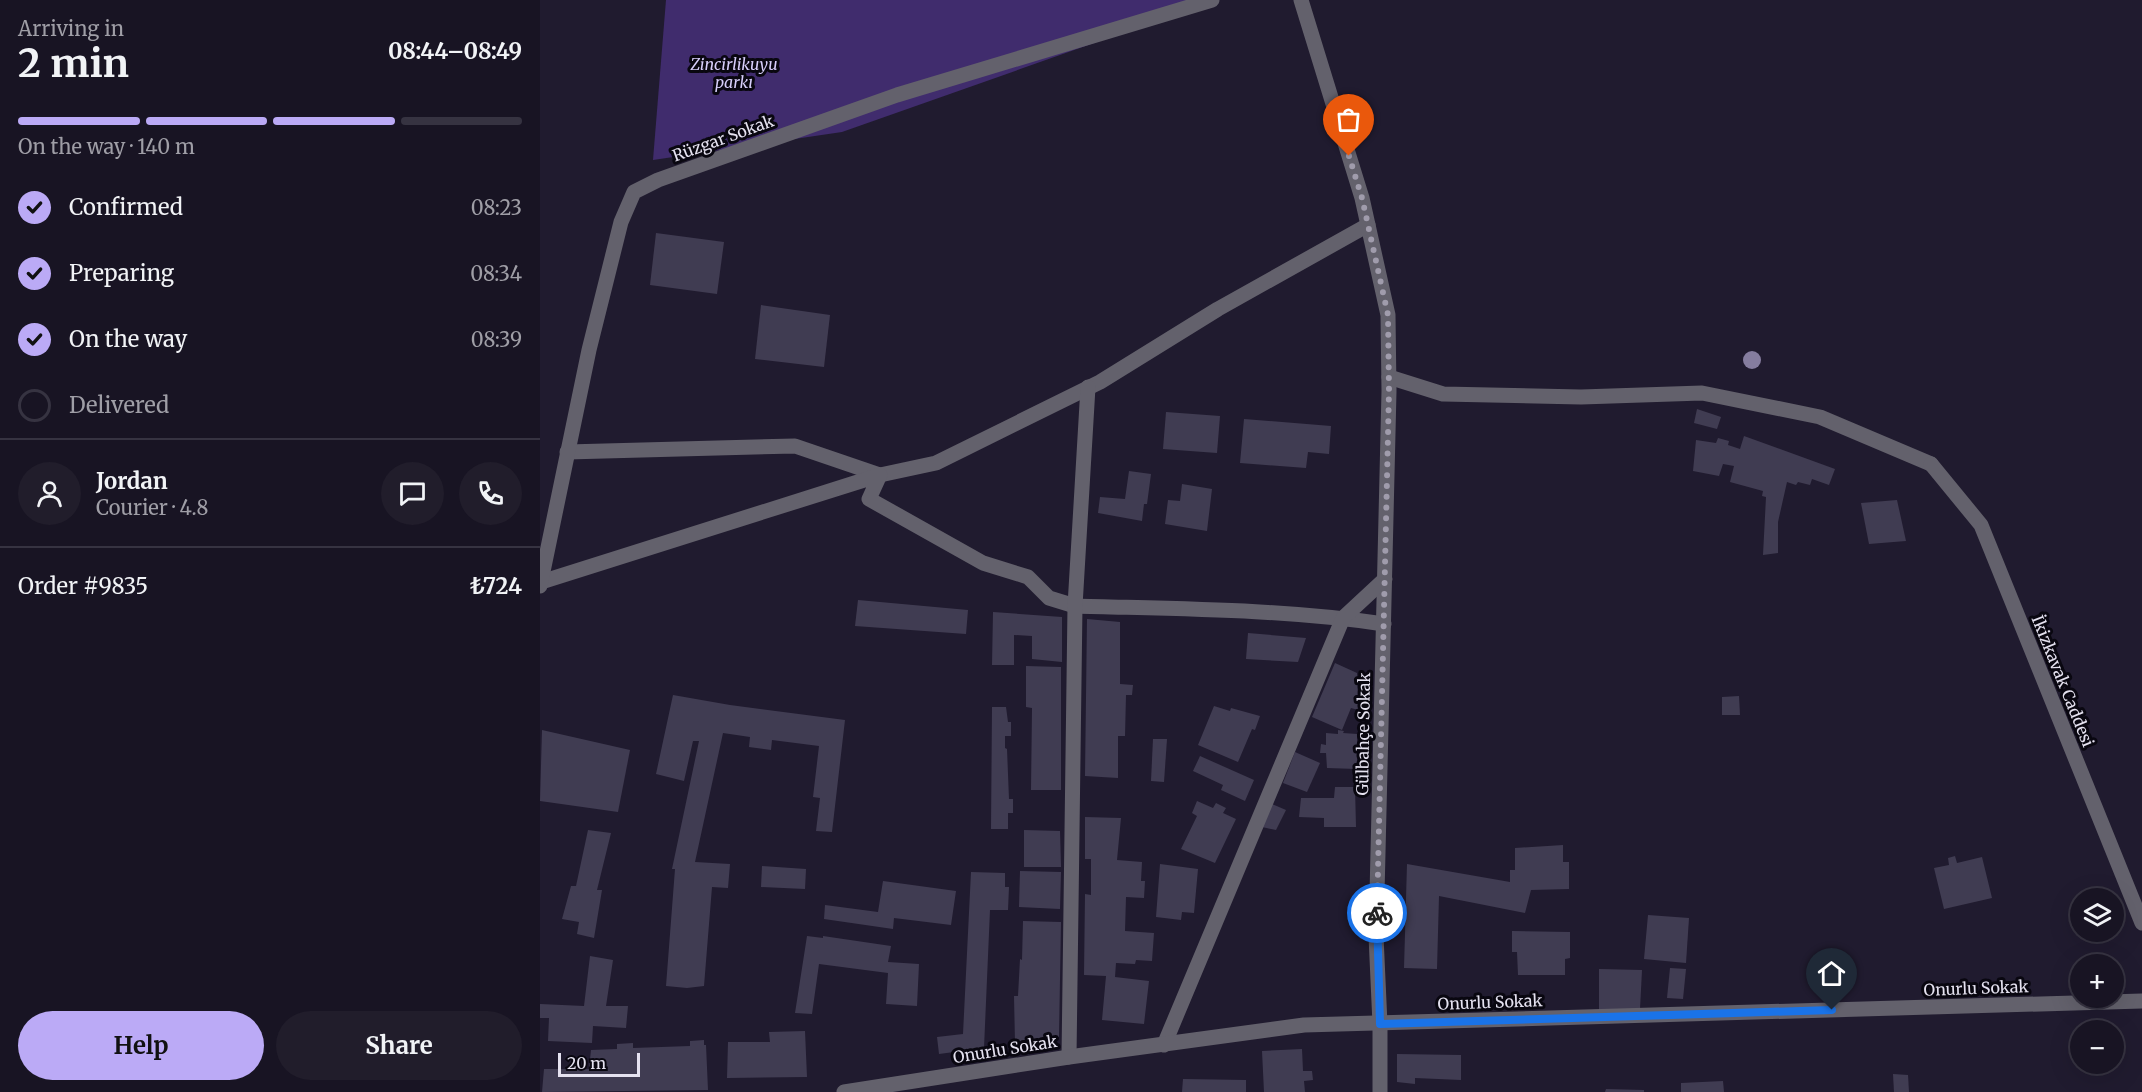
<!DOCTYPE html>
<html lang="en">
<head>
<meta charset="utf-8">
<style>
	:root { --surface:#181423; --page:#211d2b; --text:#f1f3f6; --muted:#9f9ea6; --line:#363341; --accent:#bbaaf6 }
	body { margin:0; font-family:Merriweather,serif; background:var(--page); color:var(--text); height:100vh; display:flex; flex-direction:column; font-size:22px; white-space:nowrap }
	* { box-sizing:border-box; margin:0 }
	p { font-size:20px; color:var(--muted) }
	.icon { flex:none; width:33px; height:33px; fill:none; stroke:currentColor; stroke-width:2; stroke-linecap:round; stroke-linejoin:round }
	.map { position:relative; flex:1; overflow:hidden }
	.side { display:flex; flex-direction:column; background:var(--surface); width:540px }
	.side>* { flex:none }
	.controls { position:absolute; left:1530px; top:888px; display:grid; gap:12px }
	.controls a { display:grid; place-items:center; width:54px; height:54px; border-radius:50%; background:var(--surface); box-shadow:0 6px 24px #0002,0 0 0 2px var(--line); font-size:30px }
	.scale { position:absolute; left:18px; bottom:15px; width:82px; box-sizing:border-box; padding-left:6px; border:3px solid #e5e2f0; border-top:0; font-size:16px; line-height:21px; white-space:nowrap; color:#e5e2f0; -webkit-text-stroke:4px #090710; paint-order:stroke }
	.pin { position:absolute; display:grid; place-items:center; width:51px; height:51px; color:#fff; margin:-62px -26px; border-radius:50% 50% 50% 0; rotate:-45deg; box-shadow:0 0 6px #0007 }
	.pin .icon { rotate:45deg }
	.courier { position:absolute; display:grid; place-items:center; width:60px; height:60px; margin:-30px; border:4px solid #1a73e8; border-radius:50%; background:#fff; color:#222; box-shadow:0 2px 8px #0007 }
	.summary em { font-style:normal; font-weight:700 }
	.summary div { display:flex; flex-direction:column-reverse }
	.summary { display:flex; align-items:center; justify-content:space-between; height:102px; padding:0 18px }
	h1 { font-size:39px; font-weight:700; line-height:45px }
	.bar { display:grid; grid-template-columns:repeat(4,1fr); gap:9px 6px; align-content:center; height:72px; padding:0 18px }
	.bar i { height:8px; border-radius:4px; background:var(--line) }
	.bar .active { background:var(--accent) }
	.bar p { grid-column:span 4 }
	.line { display:flex; align-items:center; gap:15px; padding:0 18px; border-top:2px solid var(--line) }
	.line div { flex:1 }
	.round { display:grid; place-items:center; flex:none; width:63px; height:63px; border-radius:32px; background:var(--page) }
	ol { padding:0 18px; list-style:none }
	li { display:flex; align-items:center; gap:18px; height:66px }
	li p { margin-inline-start:auto }
	li .icon { padding:6px; border-radius:50%; background:var(--accent); color:#111; stroke-width:4 }
	li:last-child { color:var(--muted) }
	li i { width:33px; height:33px; border:3px solid var(--line); border-radius:50% }
	.button { display:flex; gap:12px; margin-top:auto; padding:12px 18px }
	.button a { flex:1; height:69px; border-radius:36px; background:var(--accent); color:#111; font-size:24px; font-weight:700; line-height:69px; text-align:center }
	.button a+a { background:var(--page); color:var(--text) }
	main { display:flex; flex:1; min-height:0 }
	.map>svg:first-child { display:block }
	.green { fill:#402c6d }
	.building { fill:#403c52 }
	.lines { fill:none; stroke-linecap:round; stroke-linejoin:round }
	.minor { stroke:#63616c; stroke-width:15 }
	.tertiary { stroke:#63616c; stroke-width:15 }
	.tree { fill:#857d9f }
	.done { stroke:#a09cac; stroke-width:6; stroke-dasharray:0 10.8 }
	.route { stroke:#1a73e8; stroke-width:8 }
	.labels { text-anchor:middle; stroke-width:6; stroke-linejoin:round; paint-order:stroke }
	.park-label { font-size:16px; font-style:italic; fill:#d7cefa; stroke:#090710 }
	.street-label { font-size:16px; fill:#e5e2f0; stroke:#090710 }
</style>
</head>
<body>
<main>
<section class="side">
<div class="summary"><div><h1>2 min</h1><p>Arriving in</p></div><em>08:44–08:49</em></div>
<div class="bar"><i class="active"></i><i class="active"></i><i class="active"></i><i></i><p>On the way · 140 m</p></div>
<ol>
<li><svg class="icon" aria-label="check" viewBox="0 0 24 24"><path d="M5 12l5 5 9-10"/></svg>Confirmed<p>08:23</p></li>
<li><svg class="icon" aria-label="check" viewBox="0 0 24 24"><path d="M5 12l5 5 9-10"/></svg>Preparing<p>08:34</p></li>
<li><svg class="icon" aria-label="check" viewBox="0 0 24 24"><path d="M5 12l5 5 9-10"/></svg>On the way<p>08:39</p></li>
<li><i></i>Delivered</li>
</ol>
<div class="line" style="height:108px"><a class="round"><svg class="icon" aria-label="person" viewBox="0 0 24 24"><circle cx="12" cy="8" r="4"/><path d="M4 21q1-7 8-7t8 7"/></svg></a><div><b>Jordan</b><p>Courier · 4.8</p></div><a class="round"><svg class="icon" aria-label="chat" viewBox="0 0 24 24"><path d="M4 5h16v11H9l-5 4z"/></svg></a><a class="round"><svg class="icon" aria-label="phone" viewBox="0 0 24 24"><path d="M5 4h4l2 5-3 2q2 4 5 5l2-3 5 2v4C11 20 4 13 5 4z"/></svg></a></div>
<div class="line" style="height:78px"><div>Order #9835</div><b>₺724</b></div>
<div class="button"><a>Help</a><a>Share</a></div>
</section>
<div class="map">
<svg width="1602" height="1092" viewBox="0 0 1602 1092">
	<rect width="100%" height="100%" fill="#201b2f"/>
	<path class="green" d="M126,0H676L302,132L113,160Z"/>
	<g class="building">
		<path d="M116,233L184,242L177,294L110,285Z"/>
		<path d="M221,305L290,315L284,367L215,359Z"/>
		<path d="M1157,409L1181,417L1177,429L1154,423Z"/>
		<path d="M626,412L680,416L677,453L623,449Z"/>
		<path d="M704,419L791,426L789,454L768,452L766,468L700,463Z"/>
		<path d="M1204,436L1295,469L1289,485L1272,479L1270,485L1258,482L1256,485L1247,482L1238,522V553L1223,555L1226,497L1222,496L1223,491L1190,482L1194,466L1183,464L1179,476L1153,471L1156,440L1176,443L1178,438L1189,441L1188,445L1200,449Z"/>
		<path d="M589,471L611,474L607,504H604L602,521L558,513L560,497L585,499Z"/>
		<path d="M642,484L672,489L667,531L625,524L628,500L640,501Z"/>
		<path d="M1357,500L1366,541L1329,544L1321,503Z"/>
		<path d="M318,600L428,610L426,634L315,626Z"/>
		<path d="M453,612L522,617V662L492,659V636L474,635V665H452Z"/>
		<path d="M547,619L580,622V684L593,685L592,695H586L585,736H578V778L545,776Z"/>
		<path d="M708,633L766,638L758,662L706,659Z"/>
		<path d="M795,663L817,673L818,700L821,701L818,710L811,708L802,730L772,717Z"/>
		<path d="M486,666L521,667V790H491L492,708L486,707Z"/>
		<path d="M133,695L190,705L305,720L292,832L276,831L280,798L273,797L279,746L232,740L231,750L209,747L210,737L183,733L155,862L190,864L188,888L172,887L164,986L147,988L126,986L135,869H132L159,741H153L144,781L116,774Z"/>
		<path d="M1199,696L1200,715H1182V697Z"/>
		<path d="M674,706L690,711L691,708L720,716L715,730L712,729L698,762L658,745Z"/>
		<path d="M452,707H466L468,722H471V736H465V748L467,749L469,799H473V813H468V829H451Z"/>
		<path d="M2,730L90,750L78,812L0,801Z"/>
		<path d="M798,730L804,731L803,733L817,734V769L787,768L786,753H780L781,744L786,745V733L798,734Z"/>
		<path d="M613,739H627L624,782L611,781Z"/>
		<path d="M755,752L780,763L767,792L743,783Z"/>
		<path d="M660,756L714,780L705,801L681,790L683,785L653,771Z"/>
		<path d="M795,787H815L816,827H784V818L759,817L761,798H794Z"/>
		<path d="M657,801L673,808L676,803L686,808L683,813L696,819L675,863L641,849L657,816L652,813Z"/>
		<path d="M732,804L746,810L736,830L722,827Z"/>
		<path d="M545,817L581,818L577,860L602,862L601,881H605L604,898L586,897L585,931L614,933L612,961L596,960L595,964L576,963L575,977L609,981L604,1024L562,1020L566,976L544,975L545,894L551,895V859H545Z"/>
		<path d="M48,830L71,833L57,890H62L54,938L37,934L39,922L22,919L31,886H36Z"/>
		<path d="M484,830L520,831L521,867H484Z"/>
		<path d="M1023,845V862H1029V889L991,890L985,913L899,896L897,969L864,968L867,864L970,882V870H975V848Z"/>
		<path d="M1415,856L1417,863L1442,857L1452,898L1404,909L1394,868L1409,865L1408,858Z"/>
		<path d="M620,864L658,869L654,913L642,912L641,920L616,917Z"/>
		<path d="M222,866L266,869L265,889L221,887Z"/>
		<path d="M480,871L521,872L520,909L479,907Z"/>
		<path d="M431,872L465,873V887H469L468,910H450L444,1048L399,1054L397,1037L423,1034Z"/>
		<path d="M343,881L416,891L411,925L354,918L353,929L284,919L285,905L338,912Z"/>
		<path d="M1108,915L1149,918L1146,963L1104,959Z"/>
		<path d="M483,921L521,922L519,1037L475,1043L474,996H478L480,959L482,960Z"/>
		<path d="M972,931L1030,932V958L1025,959V975H978L977,952H972Z"/>
		<path d="M267,936L283,938V936L351,946L348,962L379,964L377,1006L346,1004L348,973L279,964L272,1014L255,1013Z"/>
		<path d="M50,956L73,960L66,1006H88L86,1028L53,1026L52,1043L8,1041L9,1018H0V1004L44,1006Z"/>
		<path d="M1130,968L1146,969L1143,999L1127,998Z"/>
		<path d="M1059,969L1102,970L1100,1009L1059,1010Z"/>
		<path d="M265,1031L267,1077L187,1078L188,1042H230L229,1032Z"/>
		<path d="M164,1040V1045H166L168,1090L2,1092L4,1069H49L51,1050L77,1049V1044L93,1043V1048L150,1046V1041Z"/>
		<path d="M762,1049L763,1071H772L773,1080L764,1081L765,1092H724L722,1051Z"/>
		<path d="M857,1054L921,1055V1080L875,1078V1084L857,1082Z"/>
		<path d="M1353,1074L1368,1075L1369,1092H1354Z"/>
		<path d="M643,1079L706,1080V1092H642Z"/>
		<path d="M1183,1081L1184,1092H1141V1083Z"/>
		<path d="M1066,1089L1104,1090V1092H1065Z"/>
	</g>
	<g class="lines">
		<g class="minor">
			<path d="M761,0L822,198L848,315L849,391L836,936L840,1024V1092"/>
			<path d="M849,377L903,394L1041,397L1162,393L1280,417L1391,464"/>
			<path d="M27,452L255,446L340,475L396,463L560,382L678,309L828,225"/>
			<path d="M1,582L340,475L329,499L443,563L488,577L509,598L535,606C638,609 742,609 844,624"/>
			<path d="M0,586L49,350L81,222L94,192L118,180L357,95L672,0"/>
			<path d="M624,1045L803,618L845,579"/>
			<path d="M529,1057L535,606L548,387"/>
			<path d="M304,1092L529,1057L764,1025L1602,1001"/>
		</g>
		<path class="tertiary" d="M1391,464L1441,525L1602,923"/>
	</g>
	<circle class="tree" cx="1212" cy="360" r="9"/>
	<g class="lines">
		<path class="done" d="M809,156L822,198L848,315L849,391L837,913"/>
		<path class="route" d="M837,913L840,1024L1292,1010"/>
	</g>
	<g class="labels">
		<g class="park-label">
			<text x="194" y="70">Zincirlikuyu<tspan x="194" dy="18">parkı</tspan></text>
		</g>
		<g class="street-label">
			<text transform="translate(183 138) rotate(-20)" y="6">Rüzgar Sokak</text>
			<text transform="translate(1523 681) rotate(68)" y="6">İkizkavak Caddesi</text>
			<text transform="translate(823 734) rotate(-89)" y="6">Gülbahçe Sokak</text>
			<text transform="translate(1436 988) rotate(-2)" y="6">Onurlu Sokak</text>
			<text transform="translate(950 1002) rotate(-2)" y="6">Onurlu Sokak</text>
			<text transform="translate(465 1049) rotate(-9)" y="6">Onurlu Sokak</text>
		</g>
	</g>
</svg>
<div class="controls">
<a><svg class="icon" aria-label="layers" viewBox="0 0 24 24"><path d="M12 4l9 5-9 5-9-5zM3 14l9 5 9-5"/></svg></a>
<a>+</a>
<a>−</a>
</div>
<div class="scale">20 m</div>
<div class="pin" style="left:809px;top:156px;background:#ea580c"><svg class="icon" aria-label="bag" viewBox="0 0 24 24"><path d="M5 8h14l-1 12H6zM9 8a3 3 0 0 1 6 0"/></svg></div>
<div class="pin" style="left:1292px;top:1010px;background:#1f2937"><svg class="icon" aria-label="home" viewBox="0 0 24 24"><path d="M3 11l9-7 9 7M6 9v11h12V9"/></svg></div>
<div class="courier" style="left:837px;top:913px"><svg class="icon" aria-label="bike" viewBox="0 0 24 24"><circle cx="6" cy="16" r="4"/><circle cx="18" cy="16" r="4"/><path d="M6 16l4-8h5l3 8M10 8l3 8H6M13 5h3"/></svg></div>
</div>
</main>
</body>
</html>
